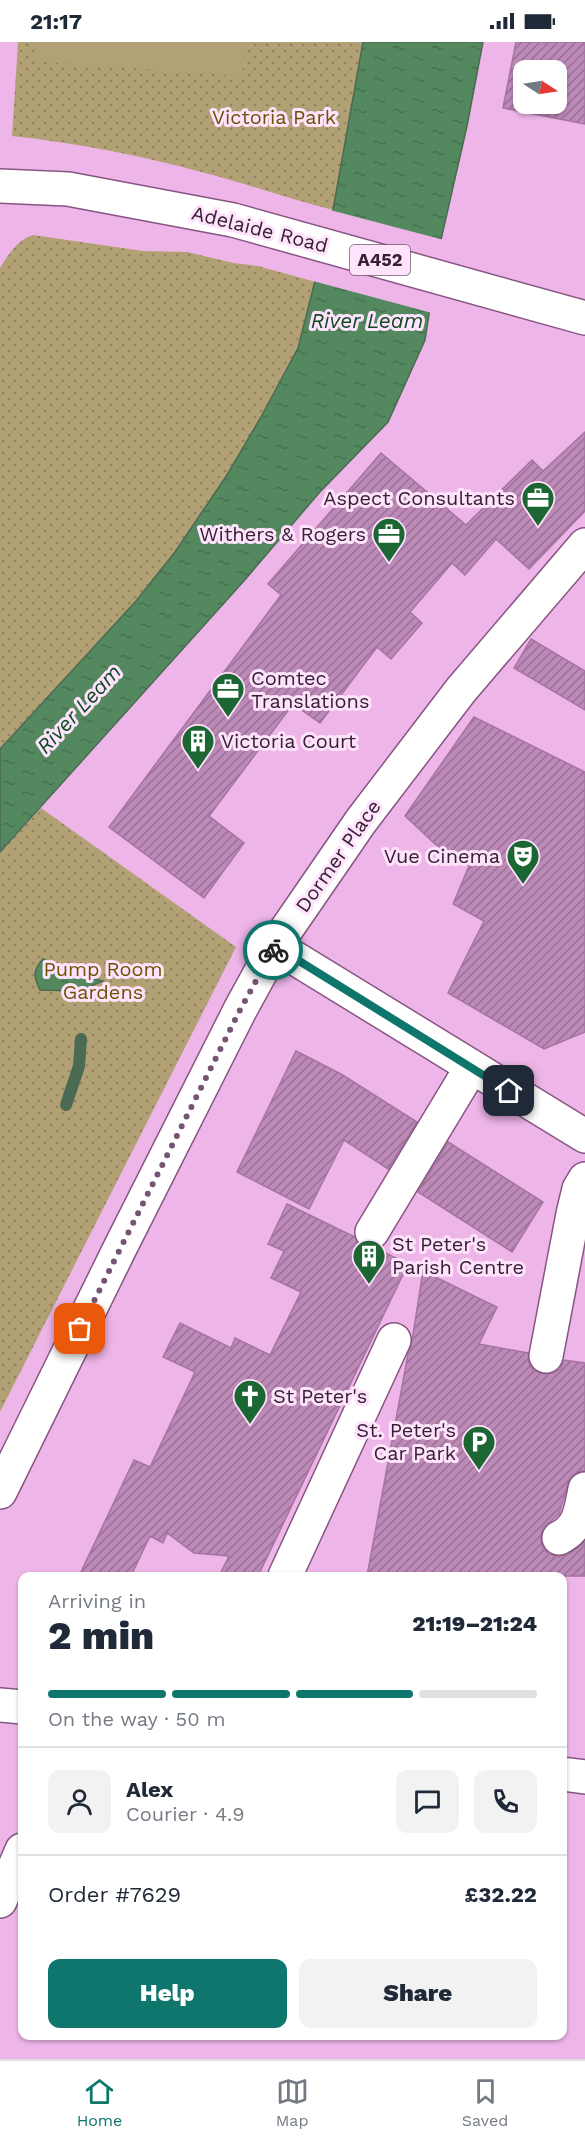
<!DOCTYPE html>
<html lang="en">
<head>
<meta charset="utf-8">
<style>
	:root { --surface:#fff; --page:#f2f2f3; --text:#1f2937; --muted:#747a83; --line:#e0e1e3; --accent:#0f766e }
	body { margin:0; font-family:"Work Sans",sans-serif; background:var(--page); color:var(--text); height:100vh; display:flex; flex-direction:column; font-size:22px; white-space:nowrap }
	* { box-sizing:border-box; margin:0 }
	p { font-size:20px; color:var(--muted) }
	.icon { flex:none; width:33px; height:33px; fill:none; stroke:currentColor; stroke-width:2; stroke-linecap:round; stroke-linejoin:round }
	.map { position:relative; flex:1; overflow:hidden }
	.panel { position:absolute; left:18px; top:1530px; width:549px; height:468px; display:flex; flex-direction:column; background:var(--surface); border-radius:12px; box-shadow:0 2px 4px #0004 }
	.panel>* { flex:none }
	.needle { width:39px; rotate:102deg }
	.fabs { position:absolute; left:513px; top:18px; display:grid; gap:12px }
	.fabs a { display:grid; place-items:center; width:54px; height:54px; border-radius:12px; background:var(--surface); box-shadow:0 2px 4px #0004; font-size:30px }
	.pin { position:absolute; display:grid; place-items:center; width:51px; height:51px; color:#fff; margin:-26px; border-radius:12px; box-shadow:0 3px 9px #0006 }
	.courier { position:absolute; display:grid; place-items:center; width:60px; height:60px; margin:-30px; border:4px solid #0f766e; border-radius:50%; background:#fff; color:#222; box-shadow:0 2px 8px #0007 }
	.headline em { font-style:normal; font-weight:800 }
	.headline div { display:flex; flex-direction:column-reverse }
	.headline { display:flex; align-items:center; justify-content:space-between; height:102px; padding:0 30px }
	h1 { font-size:39px; font-weight:800; line-height:45px }
	.bar { display:grid; grid-template-columns:repeat(4,1fr); gap:9px 6px; align-content:center; height:72px; padding:0 30px }
	.bar i { height:8px; border-radius:4px; background:var(--line) }
	.bar .active { background:var(--accent) }
	.bar p { grid-column:span 4 }
	.line { display:flex; align-items:center; gap:15px; padding:0 30px; border-top:2px solid var(--line) }
	.line div { flex:1 }
	.round { display:grid; place-items:center; flex:none; width:63px; height:63px; border-radius:12px; background:var(--page) }
	.primary-button { display:flex; gap:12px; margin-top:auto; padding:12px 30px }
	.primary-button a { flex:1; height:69px; border-radius:12px; background:var(--accent); color:#fff; font-size:24px; font-weight:800; line-height:69px; text-align:center }
	.primary-button a+a { background:var(--page); color:var(--text) }
	.status { display:flex; justify-content:space-between; align-items:center; height:42px; padding:0 30px; background:var(--surface); direction:ltr }
	.status svg { height:16px; fill:currentColor }
	.tab-bar { display:flex; justify-content:space-around; align-items:center; height:84px; border-top:2px solid var(--line); background:var(--surface); font-size:16px; color:var(--muted) }
	.tab-bar a { display:grid; justify-items:center; gap:3px }
	.tab-bar .active { color:var(--accent) }
	.map>svg:first-child { display:block }
	.green { fill:url(#green-dots) }
	.pitch { fill:#b2a175 }
	.water { fill:url(#water-ripples); stroke:#4b6a53; stroke-width:1.5 }
	.pier { fill:#eeb6e8 }
	.lines { fill:none; stroke-linecap:round; stroke-linejoin:round }
	.stream { stroke:#4b6a53; stroke-width:12 }
	.building { fill:url(#building-hatch); stroke:#a773a2; stroke-width:1.5; fill-rule:evenodd }
	.minor-casing { stroke:#875582; stroke-width:36 }
	.highway-casing { stroke:#875582; stroke-width:36 }
	.minor { stroke:#fff; stroke-width:33 }
	.highway { stroke:#fff; stroke-width:33 }
	.done { stroke:#765473; stroke-width:6; stroke-dasharray:0 10.8 }
	.route { stroke:#0f766e; stroke-width:8 }
	.labels { text-anchor:middle; stroke-width:6; stroke-linejoin:round; paint-order:stroke }
	.shield { fill:#ffe2fb; stroke:#725a70; stroke-width:1.5 }
	.shield-label { font-size:18px; font-weight:bold; fill:#362034 }
	.park-label { font-size:20px; fill:#6a5302; stroke:#ffe2fb }
	.street-label { font-size:20px; fill:#362034; stroke:#ffe2fb }
	.poi-label { font-size:20px; fill:#362034; stroke:#ffe2fb; text-anchor:end }
	.water-label { font-size:21px; font-style:italic; fill:#0d4c23; stroke:#ffe2fb }
</style>
</head>
<body>
<div class="status"><b>21:17</b><svg viewBox="0 0 49 12"><path d="M0 12V9h3v3zM5 12V6h3v6zM10 12V3h3v9zM15 12V0h3v12zM26 1h20v11H26zM47 4h2v5h-2z"/></svg></div>
<div class="map">
<svg width="585" height="2017" viewBox="0 0 585 2017">
	<defs>
		<pattern id="green-dots" width="8" height="8" patternUnits="userSpaceOnUse" patternTransform="scale(1.5)"><rect width="8" height="8" fill="#b2a175"/><path d="M2 2h.1M6 6h.1" fill="none" stroke="#928361" stroke-width="1.8" stroke-linecap="round"/></pattern>
		<pattern id="water-ripples" width="26" height="14" patternUnits="userSpaceOnUse" patternTransform="scale(1.5)"><rect width="26" height="14" fill="#548960"/><path d="M2 4q2-2 4 0t4 0M15 11q2-2 4 0t4 0" fill="none" stroke="#467050"/></pattern>
		<pattern id="building-hatch" width="6" height="6" patternUnits="userSpaceOnUse" patternTransform="scale(1.5)"><rect width="6" height="6" fill="#bc8ab7"/><path d="M-1 1l2-2M0 6l6-6M5 7l2-2" fill="none" stroke="#9a7096"/></pattern>
	</defs>
	<rect width="100%" height="100%" fill="#eeb6e8"/>
	<g class="green">
		<path d="M18,0H363L333,168C289,157 245,141 201,130C139,113 76,101 12,94Z"/>
		<path d="M33,193L143,209L187,210L234,221L258,224L316,240L298,306L261,375L227,433L175,510L136,559L0,707V226C9,212 16,199 33,193Z"/>
		<path d="M41,766L236,905L0,1370V810Z"/>
	</g>
	<path class="pitch" d="M36,0H245L242,34L35,19Z"/>
	<g class="water">
		<path d="M363,0H483L467,84L440,202L425,298L388,380L319,451L243,540L0,810V707L136,559L175,510L227,433L261,375L298,306L333,168Z"/>
		<path d="M43,917L77,933L103,939L79,949L40,948C33,934 33,928 43,917Z"/>
	</g>
	<path class="pier" d="M330,168L444,198L432,271L313,239Z"/>
	<g class="lines">
		<path class="stream" d="M66,1063L79,1024L81,997"/>
	</g>
	<g class="building">
		<path d="M516,0H585V82L503,66ZM524,28H556V62H524Z"/>
		<path d="M585,390V469L529,527L496,497L465,533L452,521L410,570L422,581L391,617L377,605L320,681L293,662L209,774L244,801L204,856L109,785L281,553L268,542L381,411L466,483L532,418L543,429Z"/>
		<path d="M531,597L585,629V668L514,626Z"/>
		<path d="M474,675L585,730V990L544,1007L448,951L484,879L453,862L469,824L435,802L405,774Z"/>
		<path d="M296,1009L341,1032L417,1080L388,1127L344,1098L309,1167L237,1130Z"/>
		<path d="M448,1100L543,1160L512,1210L418,1150Z"/>
		<path d="M287,1162L355,1195L363,1206L371,1209L378,1207L408,1222L258,1534H219L229,1514L194,1511L167,1491L163,1501L150,1494L131,1534H79L134,1418L150,1425L195,1330L163,1315L180,1281L231,1306L235,1296L270,1313L301,1250L271,1236L284,1209L268,1202Z"/>
		<path d="M423,1229L497,1265L479,1302L528,1311L529,1321L533,1328L543,1332L553,1331L560,1327L564,1318L585,1321V1429L578,1430L570,1435L559,1472L543,1486L540,1496L543,1506L549,1512L559,1515L569,1512L585,1500V1534H367L408,1312L411,1305Z"/>
	</g>
	<g class="lines">
		<defs>
			<g id="minor">
				<path d="M275,904L585,1094"/>
				<path d="M372,1190L471,1026"/>
				<path d="M546,1314L573,1172L579,1147L585,1137"/>
				<path d="M0,1450L120,1206L240,968L275,904L361,779L461,648L585,503"/>
				<path d="M559,1496C580,1486 581,1467 585,1447"/>
				<path d="M285,1534L394,1298"/>
				<path d="M0,1663L22,1665"/>
				<path d="M562,1732L585,1735"/>
				<path d="M0,1859L22,1808"/>
			</g>
			<path id="highway" d="M0,144L68,147L233,178L585,276"/>
		</defs>
		<use href="#minor" class="minor-casing"/>
		<use href="#highway" class="highway-casing"/>
		<use href="#minor" class="minor"/>
		<use href="#highway" class="highway"/>
	</g>
	<g class="lines">
		<path class="done" d="M80,1287L240,968L273,908"/>
		<path class="route" d="M273,908L275,904L509,1049"/>
	</g>
	<defs>
		<symbol id="office-pin" viewBox="-11 -11 22 30"><path d="M0 17L-7.5 6A9.5 9.5 0 1 1 7.5 6Z" fill="#1c6634" stroke="#ffe2fb"/><path d="M-6-3h4V-5.5h4V-3h4V5H-6ZM-1-4.5V-3h2v-1.5ZM-6 0V1H6V0Z" fill="#fff"/></symbol>
		<symbol id="building-pin" viewBox="-11 -11 22 30"><path d="M0 17L-7.5 6A9.5 9.5 0 1 1 7.5 6Z" fill="#1c6634" stroke="#ffe2fb"/><path d="M-4-6H4V6H1V3H-1V6H-4ZM-2.5-4.3h1.7v1.8h-1.7ZM.8-4.3h1.7v1.8H.8ZM-2.5-1h1.7V.8h-1.7ZM.8-1h1.7V.8H.8Z" fill="#fff"/></symbol>
		<symbol id="theatre-pin" viewBox="-11 -11 22 30"><path d="M0 17L-7.5 6A9.5 9.5 0 1 1 7.5 6Z" fill="#1c6634" stroke="#ffe2fb"/><path d="M-5-5.5Q0-4 5-5.5V0Q5 5 0 6Q-5 5-5 0ZM-3.3-2.5H-1v1.5H-3.3ZM1-2.5H3.3v1.5H1ZM-2.8 1Q0 5.5 2.8 1Z" fill="#fff"/></symbol>
		<symbol id="church-pin" viewBox="-11 -11 22 30"><path d="M0 17L-7.5 6A9.5 9.5 0 1 1 7.5 6Z" fill="#1c6634" stroke="#ffe2fb"/><path d="M-1.2-6h2.4v3.5h3.3v2.4h-3.3V6h-2.4V-.1h-3.3v-2.4h3.3Z" fill="#fff"/></symbol>
		<symbol id="parking-pin" viewBox="-11 -11 22 30"><path d="M0 17L-7.5 6A9.5 9.5 0 1 1 7.5 6Z" fill="#1c6634" stroke="#ffe2fb"/><path d="M-3.5-5.5H1a3.5 3.5 0 0 1 0 7H-1V5.5H-3.5ZM-1-3.4V-.6H.8a1.4 1.4 0 0 0 0-2.8Z" fill="#fff"/></symbol>
	</defs>
	<g fill-rule="evenodd">
		<use href="#office-pin" x="519" y="437" width="38" height="52"/>
		<use href="#office-pin" x="370" y="473" width="38" height="52"/>
		<use href="#office-pin" x="209" y="628" width="38" height="52"/>
		<use href="#building-pin" x="179" y="680" width="38" height="52"/>
		<use href="#theatre-pin" x="504" y="795" width="38" height="52"/>
		<use href="#building-pin" x="350" y="1195" width="38" height="52"/>
		<use href="#church-pin" x="231" y="1335" width="38" height="52"/>
		<use href="#parking-pin" x="460" y="1381" width="38" height="52"/>
	</g>
	<g class="labels">
		<rect class="shield" x="350" y="203" width="60" height="30" rx="4.5"/>
		<g class="shield-label">
			<text x="380" y="224">A452</text>
		</g>
		<g class="park-label">
			<text x="274" y="82">Victoria Park</text>
			<text x="103" y="934">Pump Room<tspan x="103" dy="23">Gardens</tspan></text>
		</g>
		<g class="street-label">
			<text transform="translate(260 187) rotate(14)" y="7">Adelaide Road</text>
			<text transform="translate(338 814) rotate(-55)" y="7">Dormer Place</text>
		</g>
		<g class="poi-label">
			<text x="515" y="463">Aspect Consultants</text>
			<text x="366" y="499">Withers &amp; Rogers</text>
			<text x="251" y="643" text-anchor="start">Comtec<tspan x="251" dy="23">Translations</tspan></text>
			<text x="221" y="706" text-anchor="start">Victoria Court</text>
			<text x="500" y="821">Vue Cinema</text>
			<text x="392" y="1209" text-anchor="start">St Peter's<tspan x="392" dy="23">Parish Centre</tspan></text>
			<text x="273" y="1361" text-anchor="start">St Peter's</text>
			<text x="456" y="1395">St. Peter's<tspan x="456" dy="23">Car Park</tspan></text>
		</g>
		<g class="water-label">
			<text x="367" y="286">River Leam</text>
			<text transform="translate(79 667) rotate(-47)" y="7">River Leam</text>
		</g>
	</g>
</svg>
<div class="fabs">
<a><svg class="needle" viewBox="-14 -14 28 28"><path d="M0-13l5 13h-10z" fill="#e53935"/><path d="M0 13l5-13h-10z" fill="#747a83"/></svg></a>
</div>
<div class="pin" style="left:80px;top:1287px;background:#ea580c"><svg class="icon" aria-label="bag" viewBox="0 0 24 24"><path d="M5 8h14l-1 12H6zM9 8a3 3 0 0 1 6 0"/></svg></div>
<div class="pin" style="left:509px;top:1049px;background:#1f2937"><svg class="icon" aria-label="home" viewBox="0 0 24 24"><path d="M3 11l9-7 9 7M6 9v11h12V9"/></svg></div>
<div class="courier" style="left:273px;top:908px"><svg class="icon" aria-label="bike" viewBox="0 0 24 24"><circle cx="6" cy="16" r="4"/><circle cx="18" cy="16" r="4"/><path d="M6 16l4-8h5l3 8M10 8l3 8H6M13 5h3"/></svg></div>
<section class="panel">
<div class="headline"><div><h1>2 min</h1><p>Arriving in</p></div><em>21:19–21:24</em></div>
<div class="bar"><i class="active"></i><i class="active"></i><i class="active"></i><i></i><p>On the way · 50 m</p></div>
<div class="line" style="height:108px"><a class="round"><svg class="icon" aria-label="person" viewBox="0 0 24 24"><circle cx="12" cy="8" r="4"/><path d="M4 21q1-7 8-7t8 7"/></svg></a><div><b>Alex</b><p>Courier · 4.9</p></div><a class="round"><svg class="icon" aria-label="chat" viewBox="0 0 24 24"><path d="M4 5h16v11H9l-5 4z"/></svg></a><a class="round"><svg class="icon" aria-label="phone" viewBox="0 0 24 24"><path d="M5 4h4l2 5-3 2q2 4 5 5l2-3 5 2v4C11 20 4 13 5 4z"/></svg></a></div>
<div class="line" style="height:78px"><div>Order #7629</div><b>£32.22</b></div>
<div class="primary-button"><a>Help</a><a>Share</a></div>
</section>
</div>
<nav class="tab-bar">
<a class="active"><svg class="icon" aria-label="home" viewBox="0 0 24 24"><path d="M3 11l9-7 9 7M6 9v11h12V9"/></svg>Home</a>
<a><svg class="icon" aria-label="map" viewBox="0 0 24 24"><path d="M3 6l6-2 6 2 6-2v14l-6 2-6-2-6 2zM9 4v14M15 6v14"/></svg>Map</a>
<a><svg class="icon" aria-label="saved" viewBox="0 0 24 24"><path d="M7 4h10v16l-5-4-5 4z"/></svg>Saved</a>
</nav>
</body>
</html>
